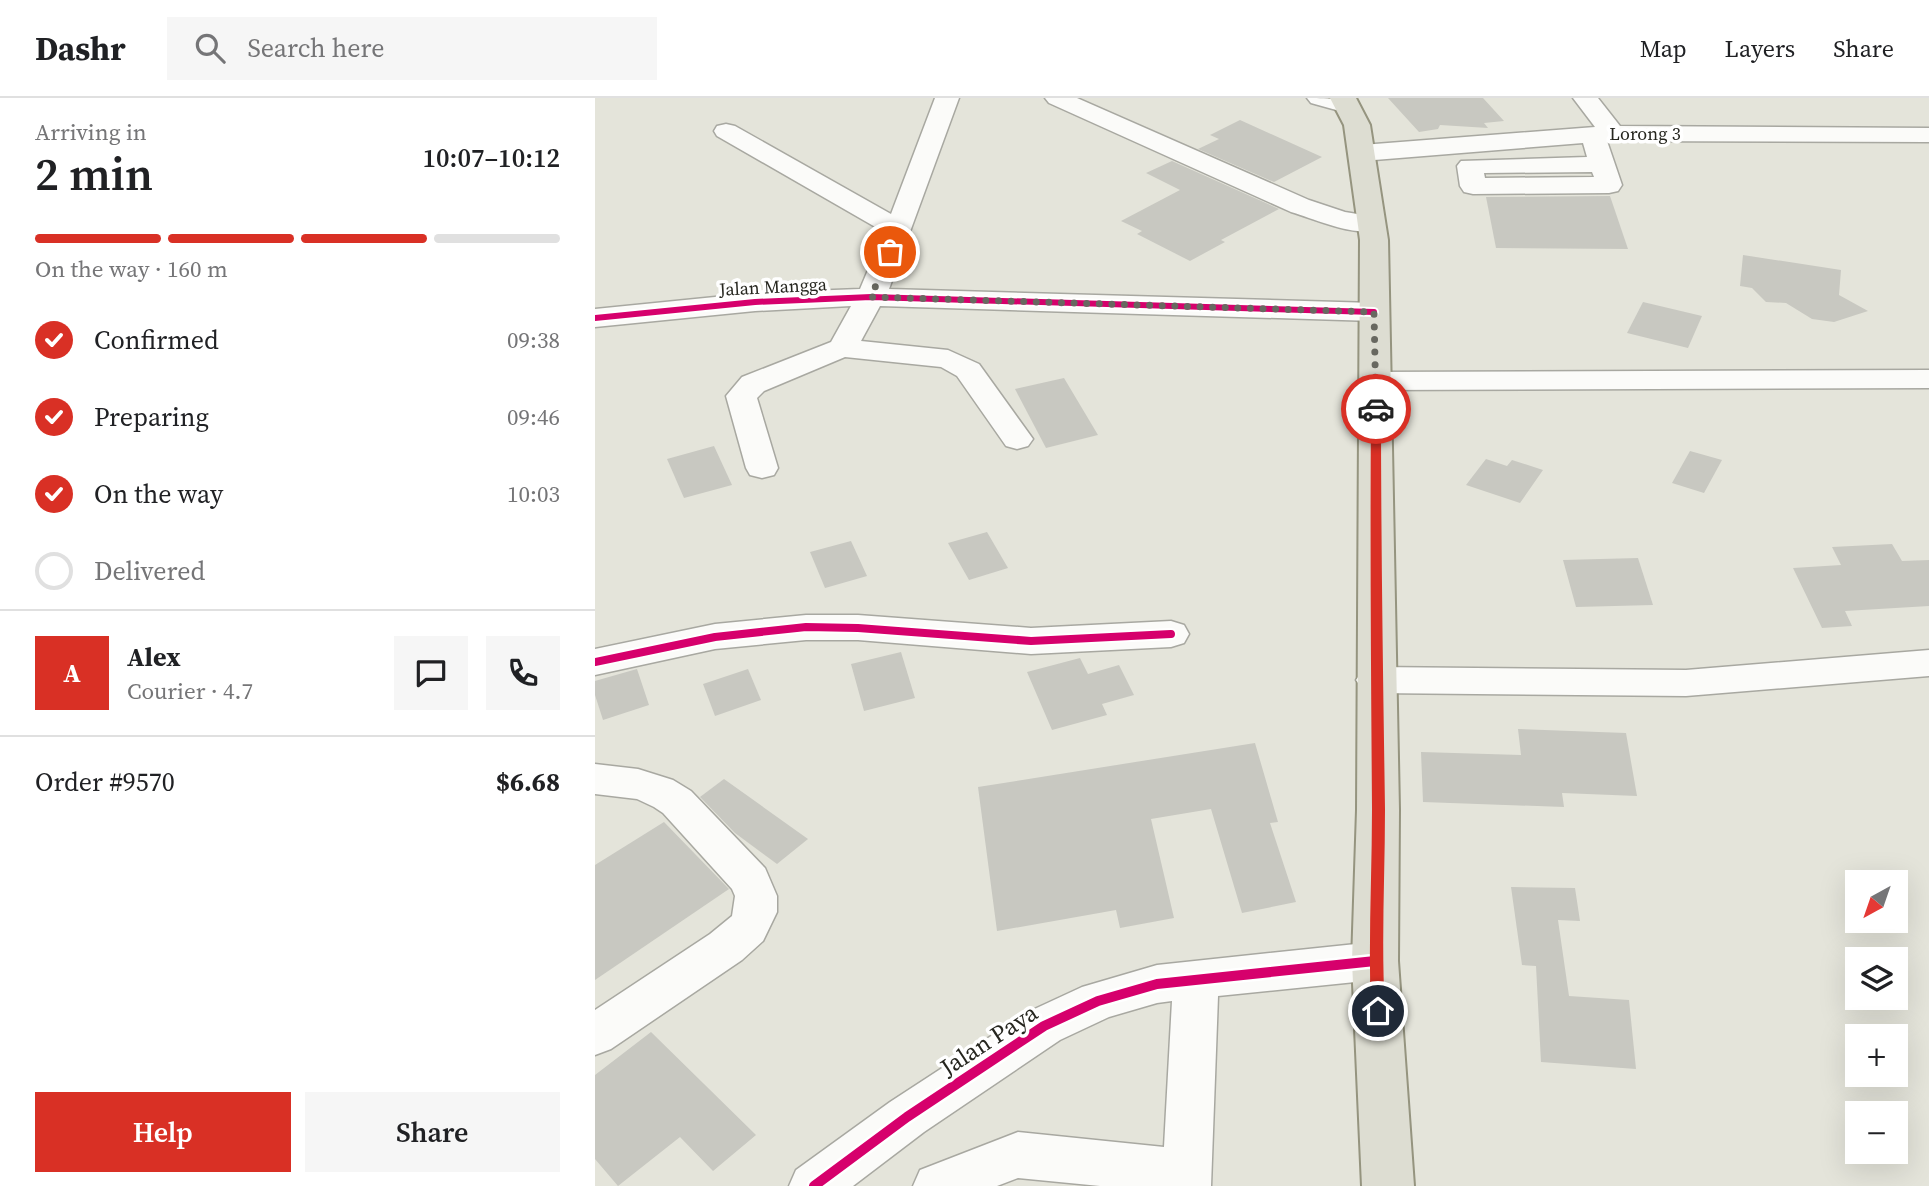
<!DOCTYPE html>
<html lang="en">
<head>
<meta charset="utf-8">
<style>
	:root { --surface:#fff; --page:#f6f6f6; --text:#202124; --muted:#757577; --line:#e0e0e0; --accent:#d93025 }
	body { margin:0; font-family:"Source Serif 4",serif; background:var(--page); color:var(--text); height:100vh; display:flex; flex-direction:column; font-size:26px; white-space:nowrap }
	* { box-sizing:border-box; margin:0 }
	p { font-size:23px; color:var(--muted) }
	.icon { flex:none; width:38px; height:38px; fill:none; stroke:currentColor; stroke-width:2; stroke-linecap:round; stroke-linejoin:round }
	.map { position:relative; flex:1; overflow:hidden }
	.panel { display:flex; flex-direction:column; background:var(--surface); width:595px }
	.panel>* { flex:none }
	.needle { width:46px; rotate:220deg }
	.controls { position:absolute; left:1250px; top:772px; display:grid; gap:14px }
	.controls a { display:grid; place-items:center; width:63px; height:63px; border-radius:0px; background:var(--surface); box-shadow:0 7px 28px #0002; font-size:35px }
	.pin { position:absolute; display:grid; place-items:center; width:60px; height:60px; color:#fff; margin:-30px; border:4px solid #fff; border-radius:50%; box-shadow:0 2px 7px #0007 }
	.courier { position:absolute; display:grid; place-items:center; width:70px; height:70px; margin:-35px; border:5px solid #d93025; border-radius:50%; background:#fff; color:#222; box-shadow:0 2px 9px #0007 }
	.headline em { font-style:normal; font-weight:600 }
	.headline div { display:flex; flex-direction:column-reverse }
	.headline { display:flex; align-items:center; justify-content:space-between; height:119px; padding:0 35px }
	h1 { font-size:46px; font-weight:600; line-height:52px }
	.bar { display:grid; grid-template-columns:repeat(4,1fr); gap:10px 7px; align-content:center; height:84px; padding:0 35px }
	.bar i { height:9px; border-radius:5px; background:var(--line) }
	.bar .active { background:var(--accent) }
	.bar p { grid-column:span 4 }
	.line { display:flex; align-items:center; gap:18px; padding:0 35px; border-top:2px solid var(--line) }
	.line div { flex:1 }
	.round { display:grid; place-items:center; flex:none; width:74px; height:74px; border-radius:0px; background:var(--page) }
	ol { padding:0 35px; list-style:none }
	li { display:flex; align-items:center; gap:21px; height:77px }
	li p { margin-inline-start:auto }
	li .icon { padding:7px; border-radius:50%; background:var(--accent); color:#fff; stroke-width:4 }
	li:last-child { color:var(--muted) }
	li i { width:38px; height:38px; border:4px solid var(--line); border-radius:50% }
	.action { display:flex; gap:14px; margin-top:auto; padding:14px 35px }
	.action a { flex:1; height:80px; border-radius:0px; background:var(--accent); color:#fff; font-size:28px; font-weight:600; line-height:80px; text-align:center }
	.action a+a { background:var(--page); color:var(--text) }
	header { display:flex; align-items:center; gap:42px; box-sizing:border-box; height:98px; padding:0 35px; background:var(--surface); border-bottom:2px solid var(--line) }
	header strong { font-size:33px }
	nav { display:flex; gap:38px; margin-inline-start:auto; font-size:24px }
	.search { width:490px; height:63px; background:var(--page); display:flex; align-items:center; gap:18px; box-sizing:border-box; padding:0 24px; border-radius:0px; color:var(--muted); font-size:26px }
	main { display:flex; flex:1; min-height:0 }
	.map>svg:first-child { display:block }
	.building { fill:#c8c8c1 }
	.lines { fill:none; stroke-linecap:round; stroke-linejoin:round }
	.minor-casing { stroke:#a8a8a1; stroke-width:3 }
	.major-casing { stroke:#95947f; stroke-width:4 }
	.minor { fill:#fbfbf9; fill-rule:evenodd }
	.major { fill:#ddddd2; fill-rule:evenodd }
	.cycleway-far2-casing { stroke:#fff; stroke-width:10 }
	.cycleway-far1-casing { stroke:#fff; stroke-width:12 }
	.cycleway-casing { stroke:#fff; stroke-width:15 }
	.cycleway-far2 { stroke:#d6006c; stroke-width:6 }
	.cycleway-far1 { stroke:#d6006c; stroke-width:8 }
	.cycleway { stroke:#d6006c; stroke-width:10 }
	.route { fill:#d93025 }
	.done { stroke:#686860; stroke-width:7; stroke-dasharray:0 12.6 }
	.labels { text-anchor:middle; stroke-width:7; stroke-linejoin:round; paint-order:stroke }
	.far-street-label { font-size:18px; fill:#26261f; stroke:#fff }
	.near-street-label { font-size:24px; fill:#26261f; stroke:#fff }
</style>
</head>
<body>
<header>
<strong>Dashr</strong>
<div class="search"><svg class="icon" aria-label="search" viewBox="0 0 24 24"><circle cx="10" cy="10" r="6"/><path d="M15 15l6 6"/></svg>Search here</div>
<nav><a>Map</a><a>Layers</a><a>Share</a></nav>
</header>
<main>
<section class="panel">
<div class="headline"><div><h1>2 min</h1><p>Arriving in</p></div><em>10:07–10:12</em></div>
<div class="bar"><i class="active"></i><i class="active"></i><i class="active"></i><i></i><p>On the way · 160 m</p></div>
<ol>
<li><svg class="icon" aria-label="check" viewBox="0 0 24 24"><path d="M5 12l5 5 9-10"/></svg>Confirmed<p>09:38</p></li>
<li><svg class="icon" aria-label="check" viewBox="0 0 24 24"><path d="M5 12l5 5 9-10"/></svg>Preparing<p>09:46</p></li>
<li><svg class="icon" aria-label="check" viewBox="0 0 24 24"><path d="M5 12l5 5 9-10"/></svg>On the way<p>10:03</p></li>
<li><i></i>Delivered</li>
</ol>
<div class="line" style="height:126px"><b class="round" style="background:var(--accent);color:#fff">A</b><div><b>Alex</b><p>Courier · 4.7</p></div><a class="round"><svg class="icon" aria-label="chat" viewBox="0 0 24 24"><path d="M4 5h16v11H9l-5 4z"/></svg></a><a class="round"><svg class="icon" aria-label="phone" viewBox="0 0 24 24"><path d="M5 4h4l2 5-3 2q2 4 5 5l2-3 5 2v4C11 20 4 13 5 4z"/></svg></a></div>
<div class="line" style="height:91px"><div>Order #9570</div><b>$6.68</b></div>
<div class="action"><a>Help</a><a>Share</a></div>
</section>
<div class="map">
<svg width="1334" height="1088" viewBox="0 0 1334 1088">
	<rect width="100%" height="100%" fill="#e4e4da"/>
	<g class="building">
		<path d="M793,0H888L909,23L889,25L893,30L845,27L843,31L824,34Z"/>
		<path d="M645,22L727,59L679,84L603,51L624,41L615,37Z"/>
		<path d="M577,63L684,111L626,142L630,144L595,163L542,136L547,133L526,123L585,92L551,75Z"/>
		<path d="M1015,98L1033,151L901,150L891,99Z"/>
		<path d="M1148,157L1246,172L1244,197L1273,213L1239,224L1217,221L1191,205L1171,204L1157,190L1145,188Z"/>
		<path d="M1048,204L1107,218L1093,250L1032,235Z"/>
		<path d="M469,280L503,337L451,350L420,291Z"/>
		<path d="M119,348L137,387L89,400L72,361Z"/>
		<path d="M1095,353L1127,362L1109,395L1077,385Z"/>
		<path d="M891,361L912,368L917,362L948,372L925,405L871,387Z"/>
		<path d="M392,434L413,470L374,482L353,445Z"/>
		<path d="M256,443L272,478L230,490L215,454Z"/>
		<path d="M1297,446L1307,463L1334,462V508L1250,513L1257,528L1227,530L1198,470L1246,467L1237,449Z"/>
		<path d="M1043,460L1058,507L981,509L968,462Z"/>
		<path d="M306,554L320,600L269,613L256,566Z"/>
		<path d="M485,560L493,576L524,567L539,597L507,606L512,617L457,632L432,574Z"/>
		<path d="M42,571L54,607L8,622L0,597V583Z"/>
		<path d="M153,571L166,602L120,618L108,586Z"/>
		<path d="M923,631L1031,635L1042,698L967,695L969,709L828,704L826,654L926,657Z"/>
		<path d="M660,645L683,724L675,725L701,804L647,815L616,711L556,721L579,820L525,830L521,812L402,833L383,689Z"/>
		<path d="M129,681L213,741L182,766L140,735L105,699Z"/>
		<path d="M69,724L134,791L0,882V767Z"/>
		<path d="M916,789L980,790L985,823L963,822L974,898L1034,902L1041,971L946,964L941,868L927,867Z"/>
		<path d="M56,934L161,1037L118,1073L85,1039L23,1088L0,1061V977Z"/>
	</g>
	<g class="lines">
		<defs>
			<g id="minor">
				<path d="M340,0H364L294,191L779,205L789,208L793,214L789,220L779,223L285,208L266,243L353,252L384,266L438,341L433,348L422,351L411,348L362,278L346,269L250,259L169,293L162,300L183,370L179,377L167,380L155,377L151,370L131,298L147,279L236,244L256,208L160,213L0,229V211L160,195L265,191L289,134L122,38L119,33L122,28L131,26L140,28L296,116Z"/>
				<path d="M450,0H482L714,102L750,114L787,120L790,126L787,132C758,139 723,122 696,114L454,5Z"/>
				<path d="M712,0C727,0 755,0 764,8L761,13L752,15L716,5Z"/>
				<path d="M978,0H1003L1025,28L1334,30V44L1012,43L1027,87L1023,93L1014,95L878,96L869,94L865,88L862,68L866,63L992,59L988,45L767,63L758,60L754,55L758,50L767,47L1000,29ZM997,74L999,79L890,80L889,75Z"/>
				<path d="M1334,272V290L781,292L770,289L766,283L770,277L781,274Z"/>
				<path d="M211,517H263L436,530L576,523L589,527L594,536L589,545L576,549L436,556L263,542H211L120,551L0,577V551L120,526Z"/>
				<path d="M1334,552V578L1091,598L780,595L767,591L761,582L767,573L780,569L1091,572Z"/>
				<path d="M0,666L43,671L78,682L96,693L170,770L182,798V814L168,843L147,862L16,951L0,957V912L115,836L137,818L140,798L137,791L68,715L59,709L42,701L0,696Z"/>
				<path d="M780,844L796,850L802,863L796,876L780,882L623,898L616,1088H505L423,1080L402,1088H318L325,1072L423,1034L569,1049L577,903L562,905L514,919L465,942L329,1034L258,1088H194L201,1072L295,1004L433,914L487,889L562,867Z"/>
			</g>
			<path id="major" d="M735,0H761L775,27L793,142L804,712L803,863L819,1088H767L757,863L762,712L765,142L749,27Z"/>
		</defs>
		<use href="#minor" class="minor-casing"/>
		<use href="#major" class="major-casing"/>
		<use href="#minor" class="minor"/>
		<use href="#major" class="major"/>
		<defs>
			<path id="cycleway-far2" d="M0,220L160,204L276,199L779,214"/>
			<path id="cycleway-far1" d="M0,564L120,539L211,529L263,530L436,543L576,536"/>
			<path id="cycleway" d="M219,1088L312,1019L449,928L503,903L562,886L780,863"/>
		</defs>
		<use href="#cycleway-far2" class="cycleway-far2-casing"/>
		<use href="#cycleway-far1" class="cycleway-far1-casing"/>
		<use href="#cycleway" class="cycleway-casing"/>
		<use href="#cycleway-far2" class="cycleway-far2"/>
		<use href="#cycleway-far1" class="cycleway-far1"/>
		<use href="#cycleway" class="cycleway"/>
	</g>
	<path class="route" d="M781,308L786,311C786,444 788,577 790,711C790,778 786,845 790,913L783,919L776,913C773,845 777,778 777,711C776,577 775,444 776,311Z"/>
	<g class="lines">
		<path class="done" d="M295,154L276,199L779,214L781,311"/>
	</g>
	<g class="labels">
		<g class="far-street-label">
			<text x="1050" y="42">Lorong 3</text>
			<text transform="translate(178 189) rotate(-3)" y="6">Jalan Mangga</text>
		</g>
		<g class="near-street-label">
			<text transform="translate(394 942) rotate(-33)" y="8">Jalan Paya</text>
		</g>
	</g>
</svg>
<div class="controls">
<a><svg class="needle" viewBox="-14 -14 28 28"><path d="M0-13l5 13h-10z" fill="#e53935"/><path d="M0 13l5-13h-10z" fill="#757577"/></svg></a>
<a><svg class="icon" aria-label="layers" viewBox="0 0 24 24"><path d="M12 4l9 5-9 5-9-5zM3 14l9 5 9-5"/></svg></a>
<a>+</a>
<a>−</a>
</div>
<div class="pin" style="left:295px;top:154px;background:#ea580c"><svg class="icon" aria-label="bag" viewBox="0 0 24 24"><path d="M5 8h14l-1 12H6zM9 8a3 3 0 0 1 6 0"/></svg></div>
<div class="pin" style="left:783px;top:913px;background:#1f2937"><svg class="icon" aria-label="home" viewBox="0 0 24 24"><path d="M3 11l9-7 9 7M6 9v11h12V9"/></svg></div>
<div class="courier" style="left:781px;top:311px"><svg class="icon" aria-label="car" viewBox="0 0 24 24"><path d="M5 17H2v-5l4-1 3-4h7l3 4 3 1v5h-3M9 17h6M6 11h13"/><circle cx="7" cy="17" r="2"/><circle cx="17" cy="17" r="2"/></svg></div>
</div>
</main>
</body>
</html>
